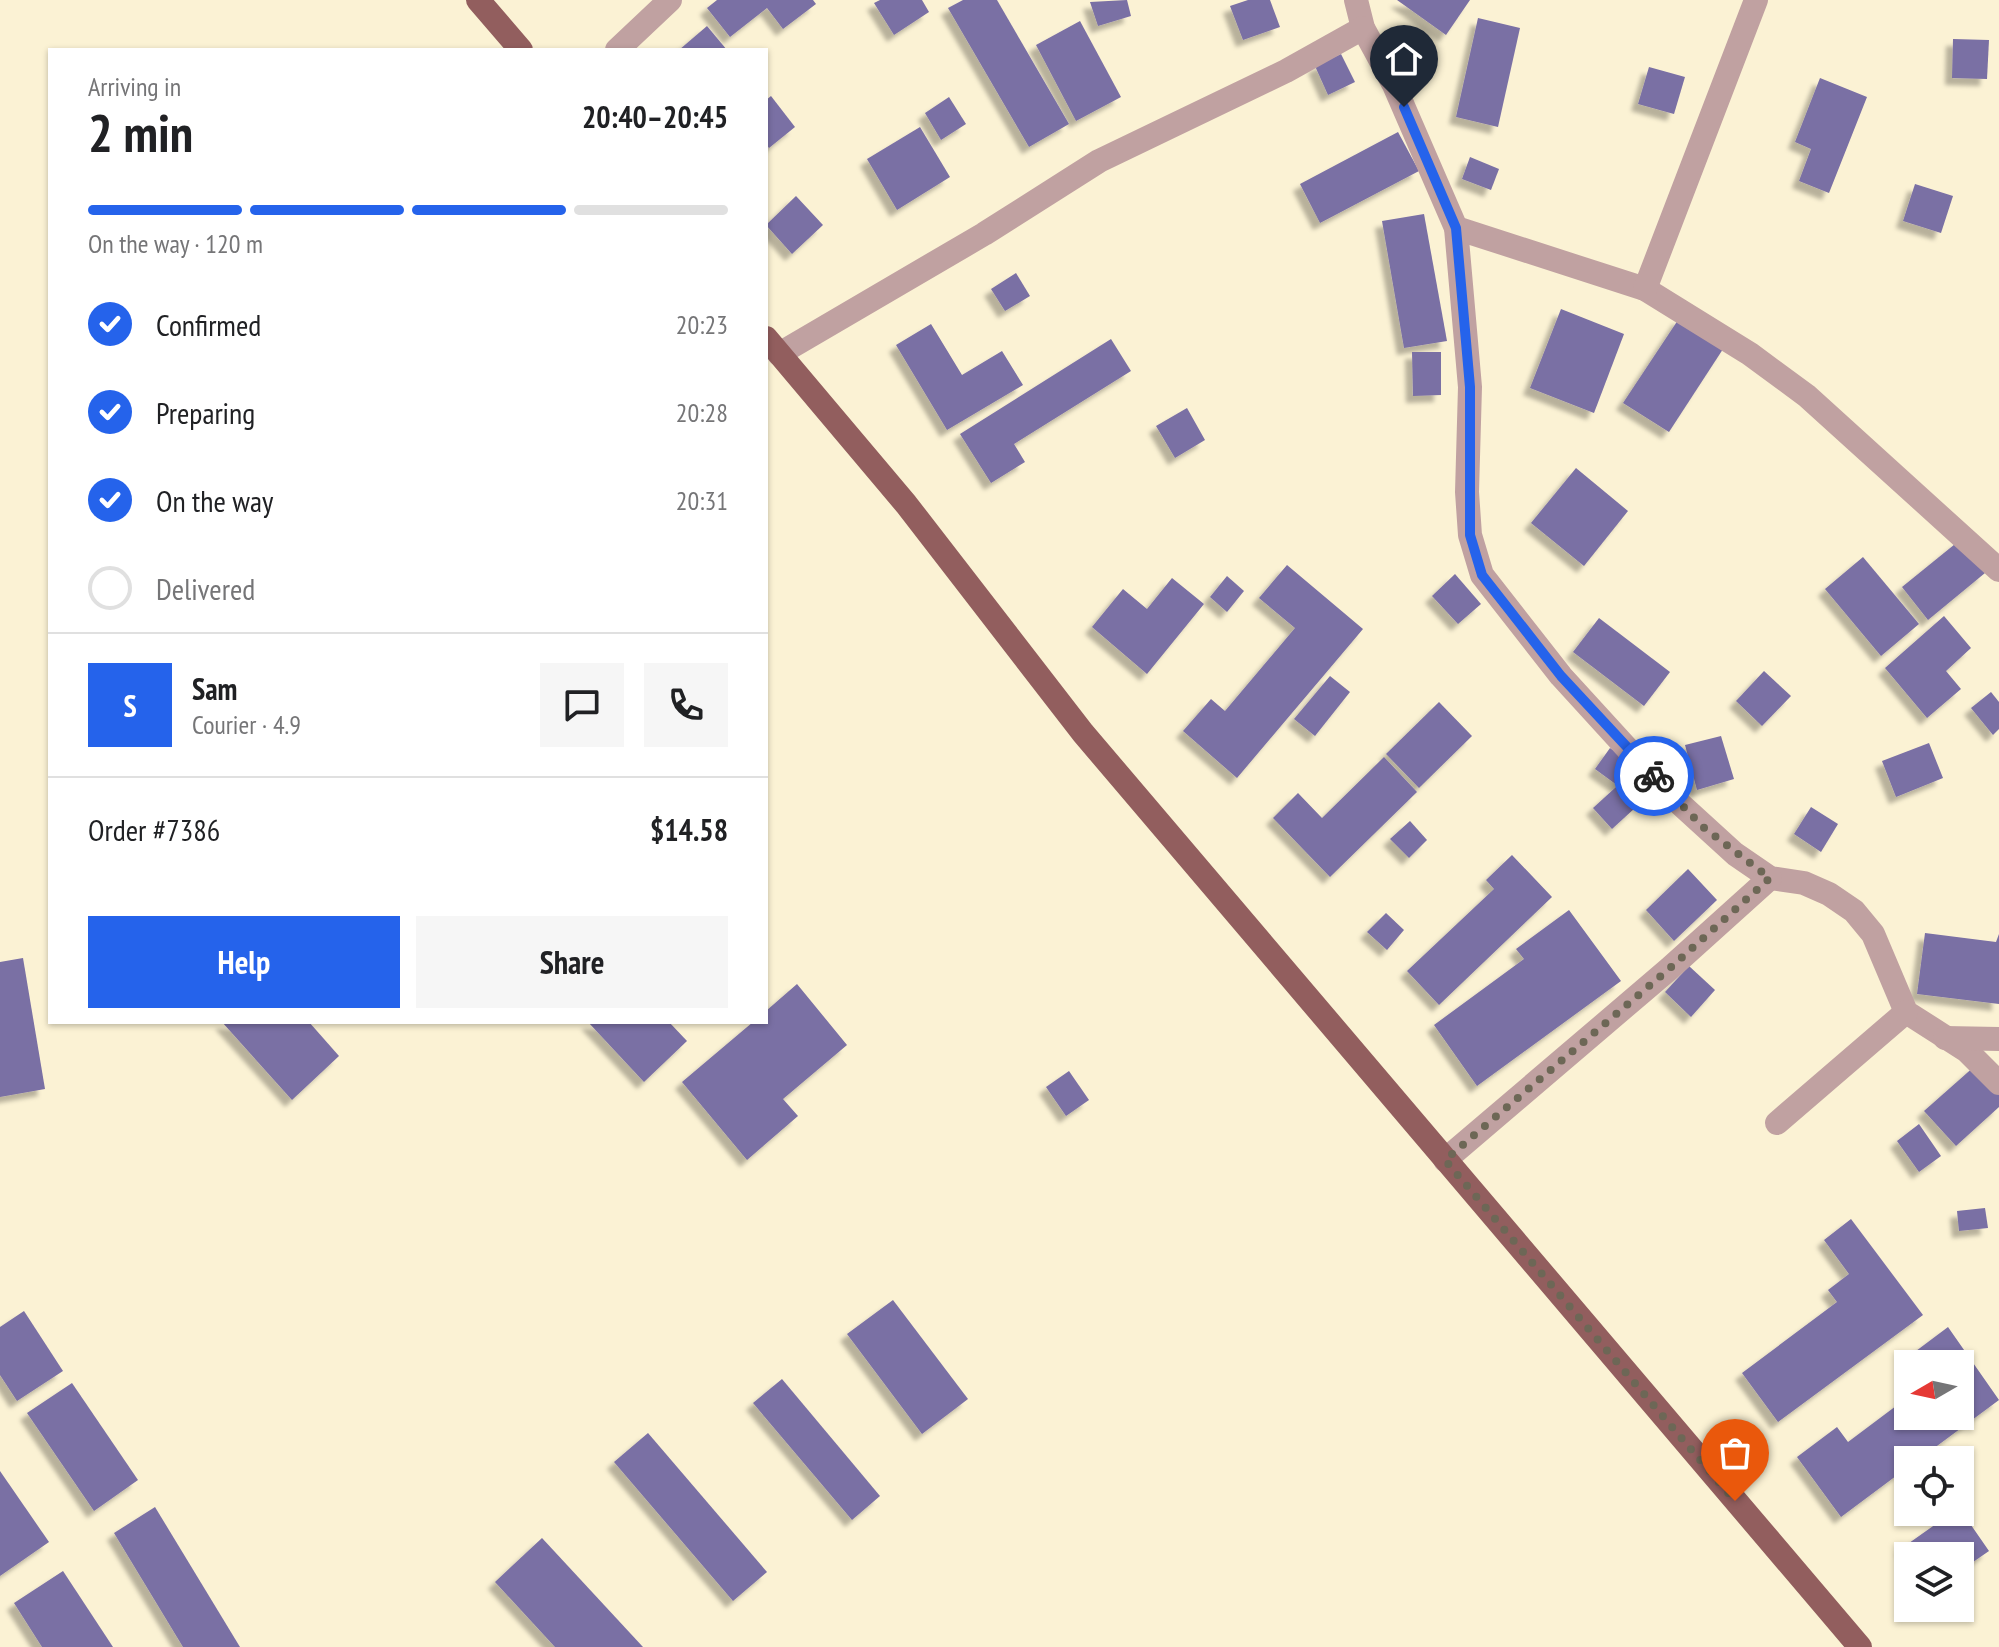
<!DOCTYPE html>
<html lang="en">
<head>
<meta charset="utf-8">
<style>
	:root { --surface:#fff; --page:#f6f6f6; --text:#202124; --muted:#757577; --line:#e0e0e0; --accent:#2563eb }
	body { margin:0; font-family:"PT Sans Narrow",sans-serif; background:var(--page); color:var(--text); height:100vh; display:flex; flex-direction:column; font-size:30px; white-space:nowrap }
	* { box-sizing:border-box; margin:0 }
	p { font-size:26px; color:var(--muted) }
	.icon { flex:none; width:44px; height:44px; fill:none; stroke:currentColor; stroke-width:2; stroke-linecap:round; stroke-linejoin:round }
	.map { position:relative; flex:1; overflow:hidden }
	.drawer { position:absolute; left:48px; top:48px; width:720px; height:976px; display:flex; flex-direction:column; background:var(--surface); border-radius:0px; box-shadow:0 2px 6px #0004 }
	.drawer>* { flex:none }
	.needle { width:52px; rotate:261deg }
	.controls { position:absolute; left:1894px; top:1350px; display:grid; gap:16px }
	.controls a { display:grid; place-items:center; width:80px; height:80px; border-radius:0px; background:var(--surface); box-shadow:0 2px 6px #0004; font-size:40px }
	.pin { position:absolute; display:grid; place-items:center; width:68px; height:68px; color:#fff; margin:-82px -34px; border-radius:50% 50% 50% 0; rotate:-45deg; box-shadow:0 0 8px #0007 }
	.pin .icon { rotate:45deg }
	.courier { position:absolute; display:grid; place-items:center; width:80px; height:80px; margin:-40px; border:6px solid #2563eb; border-radius:50%; background:#fff; color:#222; box-shadow:0 2px 10px #0007 }
	.headline em { font-style:normal; font-weight:800 }
	.headline div { display:flex; flex-direction:column-reverse }
	.headline { display:flex; align-items:center; justify-content:space-between; height:136px; padding:0 40px }
	h1 { font-size:52px; font-weight:800; line-height:60px }
	.bar { display:grid; grid-template-columns:repeat(4,1fr); gap:12px 8px; align-content:center; height:96px; padding:0 40px }
	.bar i { height:10px; border-radius:6px; background:var(--line) }
	.bar .on { background:var(--accent) }
	.bar p { grid-column:span 4 }
	.line { display:flex; align-items:center; gap:20px; padding:0 40px; border-top:2px solid var(--line) }
	.line div { flex:1 }
	.round { display:grid; place-items:center; flex:none; width:84px; height:84px; border-radius:0px; background:var(--page) }
	ol { padding:0 40px; list-style:none }
	li { display:flex; align-items:center; gap:24px; height:88px }
	li p { margin-inline-start:auto }
	li .icon { padding:8px; border-radius:50%; background:var(--accent); color:#fff; stroke-width:4 }
	li:last-child { color:var(--muted) }
	li i { width:44px; height:44px; border:4px solid var(--line); border-radius:50% }
	.primary-button { display:flex; gap:16px; margin-top:auto; padding:16px 40px }
	.primary-button a { flex:1; height:92px; border-radius:0px; background:var(--accent); color:#fff; font-size:32px; font-weight:800; line-height:92px; text-align:center }
	.primary-button a+a { background:var(--page); color:var(--text) }
	.map>svg:first-child { display:block }
	.building { fill:#7a6fa4; filter:url(#shadow) }
	.lines { fill:none; stroke-linecap:round; stroke-linejoin:round }
	.minor { stroke:#c0a1a1; stroke-width:24 }
	.major { stroke:#925e5e; stroke-width:24 }
	.done { stroke:#6d6756; stroke-width:8; stroke-dasharray:0 14.4 }
	.route { stroke:#2563eb; stroke-width:10 }
</style>
</head>
<body>
<div class="map">
<svg width="1999" height="1647" viewBox="0 0 1999 1647">
	<defs>
		<filter id="shadow"><feDropShadow dx="-7" dy="7" stdDeviation="2" flood-color="#0004"/></filter>
	</defs>
	<rect width="100%" height="100%" fill="#fbf2d4"/>
	<g class="building">
		<path d="M717,0H813L816,4L783,29L767,8L730,37L707,8Z"/>
		<path d="M880,0H922L929,12L894,35L874,3Z"/>
		<path d="M963,0H997L1069,124L1029,147L948,8Z"/>
		<path d="M1127,0L1131,16L1098,26L1090,2Z"/>
		<path d="M1248,0H1270L1280,27L1243,40L1230,6Z"/>
		<path d="M1397,0H1470L1446,35Z"/>
		<path d="M1478,18L1520,28L1498,127L1456,117Z"/>
		<path d="M1080,21L1121,97L1076,121L1036,45Z"/>
		<path d="M707,26L727,50H679Z"/>
		<path d="M1953,39L1989,40L1987,79L1952,78Z"/>
		<path d="M1341,54L1355,82L1328,95L1315,66Z"/>
		<path d="M1649,67L1685,77L1674,114L1638,104Z"/>
		<path d="M1820,78L1867,97L1829,193L1799,181L1811,149L1795,142Z"/>
		<path d="M771,96L795,127L769,148L766,144V100Z"/>
		<path d="M949,97L966,124L941,140L925,113Z"/>
		<path d="M920,127L950,177L897,210L867,159Z"/>
		<path d="M1398,132L1419,171L1320,223L1300,184Z"/>
		<path d="M1470,157L1499,169L1491,190L1462,179Z"/>
		<path d="M1915,184L1953,196L1941,233L1903,221Z"/>
		<path d="M796,196L823,225L792,254L766,225Z"/>
		<path d="M1424,214L1447,341L1404,348L1382,221Z"/>
		<path d="M1016,273L1030,296L1005,311L991,289Z"/>
		<path d="M1561,309L1624,334L1594,413L1530,388Z"/>
		<path d="M1680,317L1725,346L1669,432L1623,403Z"/>
		<path d="M931,324L962,375L1002,351L1023,385L947,430L896,345Z"/>
		<path d="M1111,339L1131,371L1014,444L1025,462L991,483L960,434Z"/>
		<path d="M1412,352H1441V395L1413,396Z"/>
		<path d="M1187,408L1205,440L1175,458L1156,426Z"/>
		<path d="M1576,468L1628,511L1584,566L1531,523Z"/>
		<path d="M1960,540L1985,573L1928,620L1902,587Z"/>
		<path d="M1863,557L1919,624L1881,656L1825,589Z"/>
		<path d="M1287,565L1363,629L1237,778L1183,731L1211,699L1225,711L1295,628L1259,598Z"/>
		<path d="M1455,574L1481,604L1458,624L1432,596Z"/>
		<path d="M1227,576L1244,591L1227,612L1210,597Z"/>
		<path d="M1172,578L1204,604L1147,674L1092,627L1123,589L1147,609Z"/>
		<path d="M1944,616L1971,648L1946,671L1961,689L1927,718L1885,668Z"/>
		<path d="M1599,618L1670,672L1644,706L1573,652Z"/>
		<path d="M1764,671L1791,696L1762,726L1736,701Z"/>
		<path d="M1330,676L1350,692L1315,736L1294,719Z"/>
		<path d="M1991,692L1999,702V729L1993,735L1971,708Z"/>
		<path d="M1439,702L1472,736L1419,788L1386,754Z"/>
		<path d="M1721,736L1734,779L1697,790L1685,745Z"/>
		<path d="M1929,743L1943,778L1896,797L1882,761Z"/>
		<path d="M1610,748L1636,766L1621,788L1595,769Z"/>
		<path d="M1384,757L1417,792L1330,877L1273,818L1298,793L1322,818Z"/>
		<path d="M1616,787L1635,808L1612,829L1593,808Z"/>
		<path d="M1811,807L1838,824L1821,852L1794,834Z"/>
		<path d="M1410,821L1427,840L1409,858L1390,839Z"/>
		<path d="M1512,855L1552,897L1439,1005L1407,971L1494,889L1486,880Z"/>
		<path d="M1688,869L1717,900L1674,941L1646,910Z"/>
		<path d="M1569,910L1621,981L1477,1086L1434,1025L1524,959L1516,949Z"/>
		<path d="M1386,913L1404,930L1387,950L1367,932Z"/>
		<path d="M1925,933L1996,942L1999,934V1004L1917,994Z"/>
		<path d="M23,958L45,1089L0,1097V962Z"/>
		<path d="M1689,966L1715,990L1691,1017L1665,992Z"/>
		<path d="M797,984L847,1045L783,1099L798,1116L747,1160L682,1082L753,1022H766V1011Z"/>
		<path d="M222,1022H309L339,1056L292,1100Z"/>
		<path d="M588,1022H669L687,1041L644,1082Z"/>
		<path d="M1976,1065L1999,1092V1107L1956,1146L1924,1111Z"/>
		<path d="M1069,1071L1089,1100L1066,1116L1046,1087Z"/>
		<path d="M1919,1124L1941,1156L1919,1172L1897,1141Z"/>
		<path d="M1985,1208L1988,1228L1959,1231L1957,1211Z"/>
		<path d="M1851,1219L1923,1315L1778,1422L1742,1373L1837,1302L1828,1290L1849,1274L1824,1240Z"/>
		<path d="M893,1300L968,1399L922,1434L847,1334Z"/>
		<path d="M24,1311L63,1371L17,1401L0,1375V1327Z"/>
		<path d="M1948,1327L1999,1400L1918,1460H1908V1467L1841,1517L1797,1457L1837,1427L1848,1442L1908,1397V1416H1960V1364H1913L1908,1357Z"/>
		<path d="M782,1379L880,1496L852,1520L753,1403Z"/>
		<path d="M72,1383L138,1480L94,1511L27,1413Z"/>
		<path d="M648,1433L767,1572L733,1601L614,1462Z"/>
		<path d="M0,1471L49,1542L0,1576Z"/>
		<path d="M155,1507L240,1647H183L114,1533Z"/>
		<path d="M1953,1512H1962L1989,1551L1960,1571V1556H1908L1902,1548Z"/>
		<path d="M542,1538L643,1647H555L495,1582Z"/>
		<path d="M63,1571L113,1647H42L14,1603Z"/>
	</g>
	<g class="lines">
		<g class="minor">
			<path d="M1356,0L1363,28L1394,85L1456,228L1470,387L1467,492L1470,535L1482,575L1561,676L1667,792L1735,854L1770,878L1804,883L1829,894L1854,911L1873,934L1906,1012L1967,1051L1999,1083"/>
			<path d="M617,50L670,0"/>
			<path d="M1456,228L1645,289L1750,354L1807,396L1999,570"/>
			<path d="M1645,289L1756,0"/>
			<path d="M779,354L984,234L1099,161L1286,71L1363,28"/>
			<path d="M1945,1038L1999,1039"/>
			<path d="M1777,1123L1906,1012"/>
			<path d="M1445,1160L1669,969L1770,878"/>
		</g>
		<g class="major">
			<path d="M478,0L521,50"/>
			<path d="M766,338L906,504L1083,733L1860,1647"/>
		</g>
	</g>
	<g class="lines">
		<path class="done" d="M1654,776L1703,827L1770,878L1669,969L1445,1160L1735,1501"/>
		<path class="route" d="M1404,107L1456,228L1470,387V535L1482,575L1561,676L1654,776"/>
	</g>
</svg>
<div class="controls">
<a><svg class="needle" viewBox="-14 -14 28 28"><path d="M0-13l5 13h-10z" fill="#e53935"/><path d="M0 13l5-13h-10z" fill="#757577"/></svg></a>
<a><svg class="icon" aria-label="locate" viewBox="0 0 24 24"><circle cx="12" cy="12" r="6"/><path d="M12 2v4M12 18v4M2 12h4M18 12h4"/></svg></a>
<a><svg class="icon" aria-label="layers" viewBox="0 0 24 24"><path d="M12 4l9 5-9 5-9-5zM3 14l9 5 9-5"/></svg></a>
</div>
<div class="pin" style="left:1735px;top:1501px;background:#ea580c"><svg class="icon" aria-label="bag" viewBox="0 0 24 24"><path d="M5 8h14l-1 12H6zM9 8a3 3 0 0 1 6 0"/></svg></div>
<div class="pin" style="left:1404px;top:107px;background:#1f2937"><svg class="icon" aria-label="home" viewBox="0 0 24 24"><path d="M3 11l9-7 9 7M6 9v11h12V9"/></svg></div>
<div class="courier" style="left:1654px;top:776px"><svg class="icon" aria-label="bike" viewBox="0 0 24 24"><circle cx="6" cy="16" r="4"/><circle cx="18" cy="16" r="4"/><path d="M6 16l4-8h5l3 8M10 8l3 8H6M13 5h3"/></svg></div>
<section class="drawer">
<div class="headline"><div><h1>2 min</h1><p>Arriving in</p></div><em>20:40–20:45</em></div>
<div class="bar"><i class="on"></i><i class="on"></i><i class="on"></i><i></i><p>On the way · 120 m</p></div>
<ol>
<li><svg class="icon" aria-label="check" viewBox="0 0 24 24"><path d="M5 12l5 5 9-10"/></svg>Confirmed<p>20:23</p></li>
<li><svg class="icon" aria-label="check" viewBox="0 0 24 24"><path d="M5 12l5 5 9-10"/></svg>Preparing<p>20:28</p></li>
<li><svg class="icon" aria-label="check" viewBox="0 0 24 24"><path d="M5 12l5 5 9-10"/></svg>On the way<p>20:31</p></li>
<li><i></i>Delivered</li>
</ol>
<div class="line" style="height:144px"><b class="round" style="background:var(--accent);color:#fff">S</b><div><b>Sam</b><p>Courier · 4.9</p></div><a class="round"><svg class="icon" aria-label="chat" viewBox="0 0 24 24"><path d="M4 5h16v11H9l-5 4z"/></svg></a><a class="round"><svg class="icon" aria-label="phone" viewBox="0 0 24 24"><path d="M5 4h4l2 5-3 2q2 4 5 5l2-3 5 2v4C11 20 4 13 5 4z"/></svg></a></div>
<div class="line" style="height:104px"><div>Order #7386</div><b>$14.58</b></div>
<div class="primary-button"><a>Help</a><a>Share</a></div>
</section>
</div>
</body>
</html>
